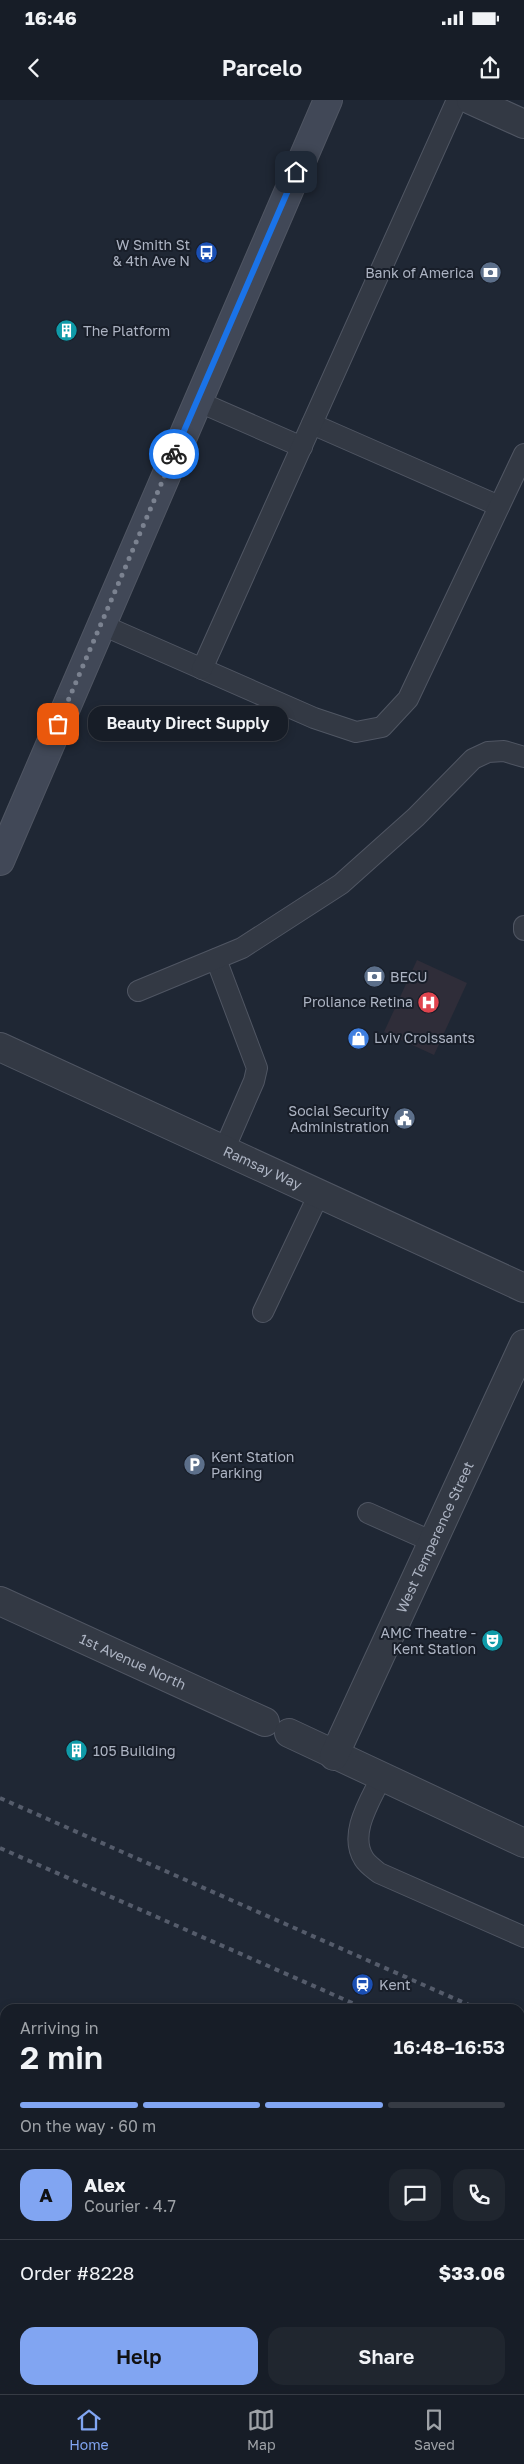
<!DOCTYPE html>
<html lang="en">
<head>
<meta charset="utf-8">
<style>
	:root { --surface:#171d27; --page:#20262f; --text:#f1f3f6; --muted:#9ea2a7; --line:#363b44; --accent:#81a5f2 }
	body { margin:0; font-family:"Golos Text",sans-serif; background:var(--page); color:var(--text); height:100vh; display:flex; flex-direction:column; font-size:19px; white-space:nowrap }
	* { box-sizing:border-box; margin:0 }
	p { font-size:16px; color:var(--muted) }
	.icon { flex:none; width:28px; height:28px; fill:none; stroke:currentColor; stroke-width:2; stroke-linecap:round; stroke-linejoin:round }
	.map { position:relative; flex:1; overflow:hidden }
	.drawer { position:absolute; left:0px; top:1904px; width:525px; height:391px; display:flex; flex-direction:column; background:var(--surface); border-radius:15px 15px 0 0; box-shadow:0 2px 8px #0003,0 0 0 1px var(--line) }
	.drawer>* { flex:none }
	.pin { position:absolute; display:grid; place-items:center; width:42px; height:42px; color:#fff; margin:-21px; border-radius:10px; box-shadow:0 2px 8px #0006 }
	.courier { position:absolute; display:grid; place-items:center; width:50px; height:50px; margin:-25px; border:4px solid #1a73e8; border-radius:50%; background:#fff; color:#222; box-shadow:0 1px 6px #0007 }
	.bubble { position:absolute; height:35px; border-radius:15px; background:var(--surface); box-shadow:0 2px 8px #0003,0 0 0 1px var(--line); font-size:16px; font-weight:600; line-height:35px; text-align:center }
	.overview em { font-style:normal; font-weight:600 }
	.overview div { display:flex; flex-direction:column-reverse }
	.overview { display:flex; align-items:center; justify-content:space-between; height:85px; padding:0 20px }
	h1 { font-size:32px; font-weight:600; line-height:38px }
	.bar { display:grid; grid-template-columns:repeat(4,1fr); gap:8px 5px; align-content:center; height:60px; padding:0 20px }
	.bar i { height:6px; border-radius:4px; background:var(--line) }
	.bar .active { background:var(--accent) }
	.bar p { grid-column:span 4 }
	.line { display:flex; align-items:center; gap:12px; padding:0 20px; border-top:1px solid var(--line) }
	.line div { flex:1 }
	.round { display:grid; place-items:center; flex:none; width:52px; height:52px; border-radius:15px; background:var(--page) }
	.primary-button { display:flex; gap:10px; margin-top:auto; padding:10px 20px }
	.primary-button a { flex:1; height:58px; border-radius:15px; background:var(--accent); color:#111; font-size:20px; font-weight:600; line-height:58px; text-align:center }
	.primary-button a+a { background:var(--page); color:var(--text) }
	.status { display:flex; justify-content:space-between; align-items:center; height:35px; padding:0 25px; background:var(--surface); direction:ltr }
	.status svg { height:14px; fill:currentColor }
	header { display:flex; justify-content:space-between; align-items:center; height:65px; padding:0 20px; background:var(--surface); font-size:22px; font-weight:600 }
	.tab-bar { display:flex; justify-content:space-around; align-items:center; height:70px; border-top:1px solid var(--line); background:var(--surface); font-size:14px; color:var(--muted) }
	.tab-bar a { display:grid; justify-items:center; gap:2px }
	.tab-bar .active { color:var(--accent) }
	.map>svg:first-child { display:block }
	.medical { fill:#2f2d39 }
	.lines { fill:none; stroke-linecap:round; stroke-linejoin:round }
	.service-casing { stroke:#505663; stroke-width:22 }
	.minor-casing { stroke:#505663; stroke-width:30 }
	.tertiary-casing { stroke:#505663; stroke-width:30 }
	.secondary-casing { stroke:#505663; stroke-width:30 }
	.service { stroke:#333944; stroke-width:20 }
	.minor { stroke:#333944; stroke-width:28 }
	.tertiary { stroke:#333944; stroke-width:28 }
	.secondary { stroke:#414857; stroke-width:28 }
	.rail { stroke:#555c6b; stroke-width:4; stroke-dasharray:5 5; stroke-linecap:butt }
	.done { stroke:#7b8290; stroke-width:5; stroke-dasharray:0 9 }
	.route { stroke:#1a73e8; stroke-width:6 }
	.labels { text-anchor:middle; stroke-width:4; stroke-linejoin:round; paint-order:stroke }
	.poi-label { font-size:14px; fill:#acb3c2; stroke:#181e29; text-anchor:start }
	.street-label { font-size:14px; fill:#acb3c2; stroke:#181e29 }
</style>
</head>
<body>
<div class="status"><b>16:46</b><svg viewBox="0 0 49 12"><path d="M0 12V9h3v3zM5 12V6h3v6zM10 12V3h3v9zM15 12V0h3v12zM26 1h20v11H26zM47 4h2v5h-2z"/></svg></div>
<header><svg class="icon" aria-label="back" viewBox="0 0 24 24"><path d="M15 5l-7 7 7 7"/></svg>Parcelo<svg class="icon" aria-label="share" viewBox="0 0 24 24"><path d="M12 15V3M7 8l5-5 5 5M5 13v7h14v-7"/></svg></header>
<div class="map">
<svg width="524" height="2294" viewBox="0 0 524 2294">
	<rect width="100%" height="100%" fill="#1f2734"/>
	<path class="medical" d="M417,860L467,883L434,955L384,932Z"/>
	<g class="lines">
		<defs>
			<g id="service">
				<path d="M197,301L302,347"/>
				<path d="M312,324L499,406"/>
				<path d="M100,524L314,618L356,632L382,627L408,599L524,354"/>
				<path d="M202,569L457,0"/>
				<path d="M524,826V830"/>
				<path d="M216,859L257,968L254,981L224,1050"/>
				<path d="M138,891L242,848L341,784L416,717L473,659L488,652L504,651L524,657"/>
				<path d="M263,1212L319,1094"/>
				<path d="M368,1413L433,1442"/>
				<path d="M381,1678C370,1701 348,1734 364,1759C367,1764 374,1769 379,1773L524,1837"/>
				<path d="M520,2062L524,2064"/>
				<path d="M0,2224L5,2213"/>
			</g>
			<g id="minor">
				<path id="s1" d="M0,947L524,1188"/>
				<path id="s2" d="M0,1501L265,1622"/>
				<path d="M289,1633L524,1743"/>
				<path id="s3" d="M334,1656L524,1244"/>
				<path d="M0,2025L5,2028"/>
				<path d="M520,2268L524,2271"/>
				<path d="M480,2294L481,2290"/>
			</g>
			<path id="tertiary" d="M471,0L524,24"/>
			<path id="secondary" d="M0,761L328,0"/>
		</defs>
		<use href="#service" class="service-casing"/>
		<use href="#minor" class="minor-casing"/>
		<use href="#tertiary" class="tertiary-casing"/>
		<use href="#secondary" class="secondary-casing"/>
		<use href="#service" class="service"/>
		<use href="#minor" class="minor"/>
		<use href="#tertiary" class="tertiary"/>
		<use href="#secondary" class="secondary"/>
		<g class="rail">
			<path d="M0,1698L478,1909"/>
			<path d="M0,1748L366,1909"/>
			<path d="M520,1927L524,1929"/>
			<path d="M520,1976L524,1978"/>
		</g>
	</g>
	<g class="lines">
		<path class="done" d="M58,624L174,354"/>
		<path class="route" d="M174,354L296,72"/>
	</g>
	<defs>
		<symbol id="bus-disc" viewBox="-11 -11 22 22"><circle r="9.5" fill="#1a4fb4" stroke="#181e29"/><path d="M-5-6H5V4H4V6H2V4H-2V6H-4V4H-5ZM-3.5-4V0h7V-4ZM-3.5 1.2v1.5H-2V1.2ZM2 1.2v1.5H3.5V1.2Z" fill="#fff"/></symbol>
		<symbol id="bank-disc" viewBox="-11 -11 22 22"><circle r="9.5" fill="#5c6f8a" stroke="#181e29"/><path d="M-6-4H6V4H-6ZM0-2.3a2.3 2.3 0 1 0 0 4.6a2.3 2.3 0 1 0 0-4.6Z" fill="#fff"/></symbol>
		<symbol id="building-disc" viewBox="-11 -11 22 22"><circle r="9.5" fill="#0f9aa8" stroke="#181e29"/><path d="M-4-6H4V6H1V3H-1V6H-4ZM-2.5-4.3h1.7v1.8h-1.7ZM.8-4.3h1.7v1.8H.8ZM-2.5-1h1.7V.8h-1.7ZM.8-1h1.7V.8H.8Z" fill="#fff"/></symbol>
		<symbol id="hospital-disc" viewBox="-11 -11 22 22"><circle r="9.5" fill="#e0444e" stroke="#181e29"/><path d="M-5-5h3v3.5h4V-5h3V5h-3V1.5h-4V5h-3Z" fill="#fff"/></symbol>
		<symbol id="shop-disc" viewBox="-11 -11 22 22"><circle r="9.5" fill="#3f7fe0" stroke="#181e29"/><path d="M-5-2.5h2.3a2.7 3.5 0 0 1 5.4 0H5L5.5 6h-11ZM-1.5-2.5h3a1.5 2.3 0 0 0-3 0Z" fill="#fff"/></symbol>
		<symbol id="civic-disc" viewBox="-11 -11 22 22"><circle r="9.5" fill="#5c6f8a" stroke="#181e29"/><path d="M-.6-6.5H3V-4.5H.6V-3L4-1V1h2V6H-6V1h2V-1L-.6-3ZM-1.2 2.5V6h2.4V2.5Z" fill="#fff"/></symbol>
		<symbol id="parking-disc" viewBox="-11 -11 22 22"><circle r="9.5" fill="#5c6f8a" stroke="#181e29"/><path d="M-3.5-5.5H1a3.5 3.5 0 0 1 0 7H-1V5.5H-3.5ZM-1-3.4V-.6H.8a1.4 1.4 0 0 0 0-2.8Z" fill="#fff"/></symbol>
		<symbol id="theatre-disc" viewBox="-11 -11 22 22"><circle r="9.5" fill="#0f9aa8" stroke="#181e29"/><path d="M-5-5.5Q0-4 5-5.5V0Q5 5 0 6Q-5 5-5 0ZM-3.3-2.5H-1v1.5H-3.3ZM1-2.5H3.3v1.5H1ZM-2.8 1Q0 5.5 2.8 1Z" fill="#fff"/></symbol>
		<symbol id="station-disc" viewBox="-11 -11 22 22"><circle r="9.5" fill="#1a4fb4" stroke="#181e29"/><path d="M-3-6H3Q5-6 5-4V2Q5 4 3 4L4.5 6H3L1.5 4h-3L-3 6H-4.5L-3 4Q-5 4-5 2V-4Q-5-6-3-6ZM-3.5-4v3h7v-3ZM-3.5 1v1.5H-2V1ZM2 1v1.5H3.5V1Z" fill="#fff"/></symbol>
	</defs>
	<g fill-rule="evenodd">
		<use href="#bus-disc" x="194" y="140" width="25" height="25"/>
		<use href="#bank-disc" x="478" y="160" width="25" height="25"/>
		<use href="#building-disc" x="54" y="218" width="25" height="25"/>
		<use href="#bank-disc" x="362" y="864" width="25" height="25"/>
		<use href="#hospital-disc" x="416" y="890" width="25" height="25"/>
		<use href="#shop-disc" x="346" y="926" width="25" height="25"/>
		<use href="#civic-disc" x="392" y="1006" width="25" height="25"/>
		<use href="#parking-disc" x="182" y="1352" width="25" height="25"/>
		<use href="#theatre-disc" x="480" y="1528" width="25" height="25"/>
		<use href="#building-disc" x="64" y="1638" width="25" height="25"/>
		<use href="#station-disc" x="350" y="1872" width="25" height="25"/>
	</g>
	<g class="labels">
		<g class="poi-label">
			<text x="190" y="150" text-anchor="end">W Smith St<tspan x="190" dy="16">&amp; 4th Ave N</tspan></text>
			<text x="474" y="178" text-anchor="end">Bank of America</text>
			<text x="83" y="236">The Platform</text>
			<text x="390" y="882">BECU</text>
			<text x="413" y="907" text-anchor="end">Proliance Retina</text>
			<text x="374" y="943">Lviv Croissants</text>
			<text x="389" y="1016" text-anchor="end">Social Security<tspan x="389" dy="16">Administration</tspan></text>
			<text x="211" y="1362">Kent Station<tspan x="211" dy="16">Parking</tspan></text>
			<text x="476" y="1538" text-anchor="end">AMC Theatre -<tspan x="476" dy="16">Kent Station</tspan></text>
			<text x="93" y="1656">105 Building</text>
			<text x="379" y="1890">Kent</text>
		</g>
		<g class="street-label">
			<text dy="5" stroke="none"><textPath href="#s1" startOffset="289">Ramsay Way</textPath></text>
			<text dy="5" stroke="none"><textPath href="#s3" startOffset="241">West Temperence Street</textPath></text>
			<text dy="5" stroke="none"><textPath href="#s2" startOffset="146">1st Avenue North</textPath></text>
		</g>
	</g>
</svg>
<div class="pin" style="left:58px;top:624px;background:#ea580c"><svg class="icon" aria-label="bag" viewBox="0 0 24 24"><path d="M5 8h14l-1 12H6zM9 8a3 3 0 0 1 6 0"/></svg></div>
<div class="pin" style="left:296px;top:72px;background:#1f2937"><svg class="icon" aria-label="home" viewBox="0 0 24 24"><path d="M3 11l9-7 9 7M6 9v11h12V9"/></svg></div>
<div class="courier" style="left:174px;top:354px"><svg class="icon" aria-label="bike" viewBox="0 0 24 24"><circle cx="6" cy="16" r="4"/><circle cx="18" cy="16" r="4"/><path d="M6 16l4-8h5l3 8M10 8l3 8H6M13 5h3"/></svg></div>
<div class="bubble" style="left:88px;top:606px;width:200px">Beauty Direct Supply</div>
<section class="drawer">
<div class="overview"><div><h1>2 min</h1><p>Arriving in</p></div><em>16:48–16:53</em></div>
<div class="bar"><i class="active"></i><i class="active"></i><i class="active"></i><i></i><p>On the way · 60 m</p></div>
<div class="line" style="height:90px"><b class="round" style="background:var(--accent);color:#111">A</b><div><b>Alex</b><p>Courier · 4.7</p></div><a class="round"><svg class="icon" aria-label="chat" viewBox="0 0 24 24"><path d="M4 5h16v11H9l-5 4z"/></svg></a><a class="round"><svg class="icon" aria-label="phone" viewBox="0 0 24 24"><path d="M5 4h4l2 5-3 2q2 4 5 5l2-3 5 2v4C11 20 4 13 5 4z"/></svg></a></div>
<div class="line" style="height:65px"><div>Order #8228</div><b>$33.06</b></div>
<div class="primary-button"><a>Help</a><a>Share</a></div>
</section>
</div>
<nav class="tab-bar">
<a class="active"><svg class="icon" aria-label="home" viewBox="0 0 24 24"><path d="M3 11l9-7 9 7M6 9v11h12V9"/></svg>Home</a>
<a><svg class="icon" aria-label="map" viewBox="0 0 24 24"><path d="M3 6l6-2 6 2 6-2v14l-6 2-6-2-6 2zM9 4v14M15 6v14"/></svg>Map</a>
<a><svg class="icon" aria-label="saved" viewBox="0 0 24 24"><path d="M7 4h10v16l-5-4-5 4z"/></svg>Saved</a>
</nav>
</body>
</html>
